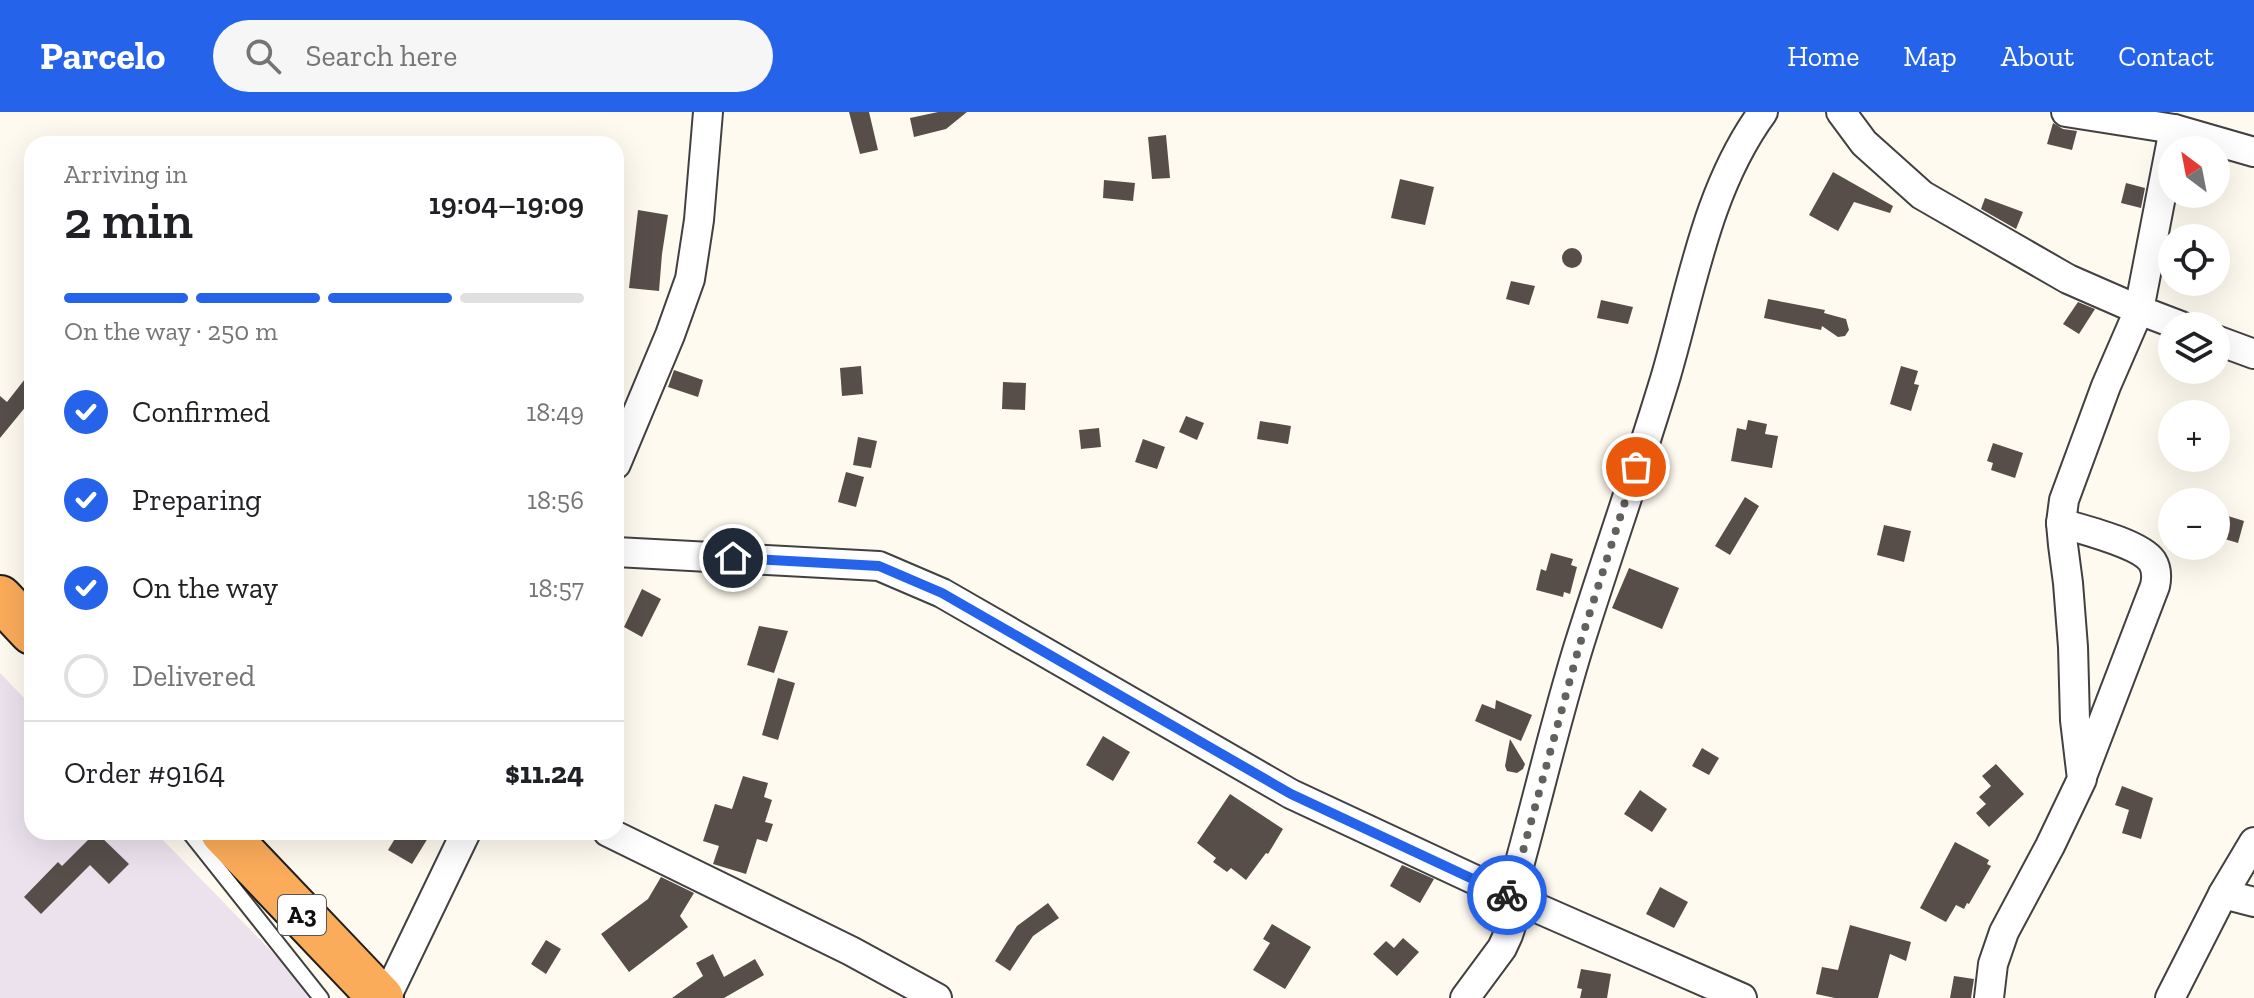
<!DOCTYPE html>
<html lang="en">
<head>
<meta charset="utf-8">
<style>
	:root { --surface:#fff; --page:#f6f6f6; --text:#202124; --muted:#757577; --line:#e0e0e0; --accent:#2563eb }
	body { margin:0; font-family:"Zilla Slab",serif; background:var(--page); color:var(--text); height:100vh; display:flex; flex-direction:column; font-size:30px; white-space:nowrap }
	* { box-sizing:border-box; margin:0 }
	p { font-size:26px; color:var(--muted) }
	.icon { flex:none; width:44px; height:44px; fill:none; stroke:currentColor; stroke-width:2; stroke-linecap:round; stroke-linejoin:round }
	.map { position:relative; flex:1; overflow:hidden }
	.details { position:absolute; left:24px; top:24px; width:600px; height:704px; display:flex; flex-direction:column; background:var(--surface); border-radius:24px; box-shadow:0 8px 32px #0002 }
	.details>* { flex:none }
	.needle { width:52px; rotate:328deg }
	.buttons { position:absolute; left:2158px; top:24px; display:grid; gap:16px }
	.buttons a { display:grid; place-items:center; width:72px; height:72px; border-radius:50%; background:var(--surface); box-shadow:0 8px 32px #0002; font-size:40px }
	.pin { position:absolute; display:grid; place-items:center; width:68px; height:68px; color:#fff; margin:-34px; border:4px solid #fff; border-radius:50%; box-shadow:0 2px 8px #0007 }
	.courier { position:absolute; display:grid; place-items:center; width:80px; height:80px; margin:-40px; border:6px solid #2563eb; border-radius:50%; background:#fff; color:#222; box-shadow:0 2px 10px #0007 }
	.head em { font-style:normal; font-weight:600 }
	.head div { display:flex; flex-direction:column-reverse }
	.head { display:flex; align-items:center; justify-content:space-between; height:136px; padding:0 40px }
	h1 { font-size:52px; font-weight:600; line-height:60px }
	.bar { display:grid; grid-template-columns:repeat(4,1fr); gap:12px 8px; align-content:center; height:96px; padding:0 40px }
	.bar i { height:10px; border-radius:6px; background:var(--line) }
	.bar .current { background:var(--accent) }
	.bar p { grid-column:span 4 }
	.line { display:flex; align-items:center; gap:20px; padding:0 40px; border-top:2px solid var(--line) }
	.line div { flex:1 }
	ol { padding:0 40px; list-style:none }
	li { display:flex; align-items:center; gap:24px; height:88px }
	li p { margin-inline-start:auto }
	li .icon { padding:8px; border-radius:50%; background:var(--accent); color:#fff; stroke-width:4 }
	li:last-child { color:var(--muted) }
	li i { width:44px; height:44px; border:4px solid var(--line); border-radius:50% }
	header { display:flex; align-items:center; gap:48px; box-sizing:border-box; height:112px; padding:0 40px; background:var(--accent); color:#fff }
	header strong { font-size:38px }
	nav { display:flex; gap:44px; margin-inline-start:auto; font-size:28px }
	.search { width:560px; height:72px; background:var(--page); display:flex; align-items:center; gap:20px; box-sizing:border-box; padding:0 28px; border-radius:44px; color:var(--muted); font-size:30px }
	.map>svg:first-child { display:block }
	.industrial { fill:#ebe2ed }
	.building { fill:#574e4a }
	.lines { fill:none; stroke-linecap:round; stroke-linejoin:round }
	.service-casing { stroke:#414141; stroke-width:18 }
	.minor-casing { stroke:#414141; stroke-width:32 }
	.trunk-casing { stroke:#1f1f1f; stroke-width:48 }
	.service { stroke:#fff; stroke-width:14 }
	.minor { stroke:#fff; stroke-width:28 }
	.trunk { stroke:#fbac5a; stroke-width:44 }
	.done { stroke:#62615d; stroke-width:8; stroke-dasharray:0 14.4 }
	.route { stroke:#2563eb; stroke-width:10 }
	.labels { text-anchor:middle; stroke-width:8; stroke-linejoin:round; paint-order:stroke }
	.shield { fill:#fff; stroke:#565656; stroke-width:2 }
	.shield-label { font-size:24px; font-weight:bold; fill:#0e0e0e }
</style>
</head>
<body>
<header>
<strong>Parcelo</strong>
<div class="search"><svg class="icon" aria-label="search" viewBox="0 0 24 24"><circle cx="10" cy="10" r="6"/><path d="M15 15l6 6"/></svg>Search here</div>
<nav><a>Home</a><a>Map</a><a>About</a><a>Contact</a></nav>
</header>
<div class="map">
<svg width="2254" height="886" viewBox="0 0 2254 886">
	<rect width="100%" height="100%" fill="#fffaef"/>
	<path class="industrial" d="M0,561L32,594V720H155L317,886H0Z"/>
	<g class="building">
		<path d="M849,0H869L878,38L860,42Z"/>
		<path d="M938,0H967L946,17L914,25L910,6Z"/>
		<path d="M2053,11L2063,17L2077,19L2072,38L2047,32Z"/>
		<path d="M1166,23L1170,66L1152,67L1148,25Z"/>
		<path d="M1833,60L1893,94L1890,101L1854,90L1838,119L1809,103Z"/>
		<path d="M1400,67L1434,75L1425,113L1391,106Z"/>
		<path d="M1104,68L1135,71L1133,89L1103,86Z"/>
		<path d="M2126,71L2145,76L2141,96L2121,91Z"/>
		<path d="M1985,86L2023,100L2016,117L1981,97Z"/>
		<path d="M638,98L668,103L662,142L659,179L629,176Z"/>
		<circle cx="1572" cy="146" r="10"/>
		<path d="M1511,169L1535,174L1529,193L1506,187Z"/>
		<path d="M1768,187L1825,198L1824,201L1846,207L1849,218L1845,224L1838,225L1822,214L1821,218L1764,206Z"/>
		<path d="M1601,188L1633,195L1628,212L1597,206Z"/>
		<path d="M2078,190L2095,197L2079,222L2063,212Z"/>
		<path d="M861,254L863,282L842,284L840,256Z"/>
		<path d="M1901,254L1918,259L1914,272L1919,273L1911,299L1890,292Z"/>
		<path d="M32,258V287L0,326V284L7,290Z"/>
		<path d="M674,258L703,268L698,285L668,275Z"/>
		<path d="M1003,270L1026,271L1025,298L1002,297Z"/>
		<path d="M1186,304L1204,311L1197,328L1179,320Z"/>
		<path d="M1748,308L1767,312L1765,322L1778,324L1772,356L1731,349L1737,316L1746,318Z"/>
		<path d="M1260,309L1291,314L1288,332L1257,327Z"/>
		<path d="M1099,316L1101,335L1081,337L1079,318Z"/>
		<path d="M858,325L877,329L871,356L853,353Z"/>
		<path d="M1143,327L1165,335L1157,357L1135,350Z"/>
		<path d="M1993,331L2023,341L2015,366L1991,358L1993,351L1987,349Z"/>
		<path d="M846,360L864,365L856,395L838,390Z"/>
		<path d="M1745,385L1759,394L1730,443L1715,434Z"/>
		<path d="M2225,403L2244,409L2238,431L2218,425Z"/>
		<path d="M1884,413L1911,419L1904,450L1877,443Z"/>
		<path d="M1551,441L1573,447L1571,453L1577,455L1570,482L1564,480L1563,485L1536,478L1541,457L1546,459Z"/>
		<path d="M1629,456L1679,476L1662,517L1612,496Z"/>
		<path d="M642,477L661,487L642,525L624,515Z"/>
		<path d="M759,514L788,519L774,561L747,553Z"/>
		<path d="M778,566L795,571L778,628L762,623Z"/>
		<path d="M1496,588L1532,603L1521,629L1475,609L1482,592L1495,597Z"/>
		<path d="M1103,624L1130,640L1113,669L1086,653Z"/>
		<path d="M1510,627L1525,652L1523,657L1517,661L1507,659L1505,654Z"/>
		<path d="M1702,636L1719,646L1709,663L1692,654Z"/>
		<path d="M1996,652L2024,682L1989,715L1976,701L1986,692L1979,685L1991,674L1982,664Z"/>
		<path d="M743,664L768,671L764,685L772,688L765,710L773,712L767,730L757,727L746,762L713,752L719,734L703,729L715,692L732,697Z"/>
		<path d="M2122,674L2153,686L2141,727L2122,721L2129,698L2115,693Z"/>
		<path d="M1640,678L1667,697L1652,720L1624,702Z"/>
		<path d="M1230,682L1283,717L1268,742L1266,741L1246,768L1231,756L1227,760L1213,750L1216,746L1197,731Z"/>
		<path d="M96,720L129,752L109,772L90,753L41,802L24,785L58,750L62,754Z"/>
		<path d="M399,720H418L428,726L412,752L388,738Z"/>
		<path d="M1955,730L1989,748L1987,752L1991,754L1969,792L1967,791L1964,797L1956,793L1946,810L1920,796Z"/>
		<path d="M1402,753L1434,767L1420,791L1390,774Z"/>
		<path d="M661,765L694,781L680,804L688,815L629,860L601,822L648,787Z"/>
		<path d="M1660,775L1688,790L1674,816L1646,802Z"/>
		<path d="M1048,791L1059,806L1033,824L1010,859L995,849L1017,814Z"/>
		<path d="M1272,812L1311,835L1285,877L1253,858L1270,831L1263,827Z"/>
		<path d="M1850,813L1911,830L1906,849L1890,842L1878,886H1835L1816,882L1822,855L1838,858Z"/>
		<path d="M1403,826L1419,840L1397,864L1373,842L1386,829L1394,836Z"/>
		<path d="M546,828L561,837L546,862L531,852Z"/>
		<path d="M713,842L724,865L755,847L764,863L724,886H672L703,864L696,851Z"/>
		<path d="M1581,857L1611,862L1607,886H1580L1582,877L1577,876Z"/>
		<path d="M1954,864L1974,867L1971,886H1950Z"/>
	</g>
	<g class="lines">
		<defs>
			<path id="service" d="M189,720L321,886"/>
			<g id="minor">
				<path d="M1841,0L1864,31L1922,83L2068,167L2139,198L2106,274L2064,388L2061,411L2063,433L2068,471L2073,535L2075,608L2082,667L2050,734L2004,820L1993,852L1989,886"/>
				<path d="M2066,0L2174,17L2254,40"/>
				<path d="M2174,17L2139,198L2181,214"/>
				<path d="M2216,228L2254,242"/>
				<path d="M616,352L670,223L690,167L699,108L708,0"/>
				<path d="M2061,411C2083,418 2139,431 2152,449C2157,457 2157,465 2155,474L2083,662"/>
				<path d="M616,440L879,454L942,481L1291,682L1514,786L1742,886"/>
				<path d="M608,720L851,839L937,886"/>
				<path d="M2223,782L2254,790"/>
				<path d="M386,886L466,720"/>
				<path d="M1465,886L1502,836L1508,823L1513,808L1515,773L1520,750C1540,677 1557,604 1579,533C1607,444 1638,356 1665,267C1692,176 1706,78 1763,0"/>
				<path d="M2170,886L2223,782L2254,730"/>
			</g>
			<g id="trunk">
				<path d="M0,486L32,520"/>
				<path d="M223,720L381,886"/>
			</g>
		</defs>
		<use href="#service" class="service-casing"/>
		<use href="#minor" class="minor-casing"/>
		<use href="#trunk" class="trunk-casing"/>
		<use href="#service" class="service"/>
		<use href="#minor" class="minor"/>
		<use href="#trunk" class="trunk"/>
	</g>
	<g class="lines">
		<path class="done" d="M1507,783L1514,786L1520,750L1579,535L1636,355"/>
		<path class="route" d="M733,446L879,454L942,481L1291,682L1507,783"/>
	</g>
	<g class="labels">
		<rect class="shield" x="278" y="783" width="48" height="40" rx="6"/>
		<g class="shield-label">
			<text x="302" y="811">A3</text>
		</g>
	</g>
</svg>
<div class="buttons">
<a><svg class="needle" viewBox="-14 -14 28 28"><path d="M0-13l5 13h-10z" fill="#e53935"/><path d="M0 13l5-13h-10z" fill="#757577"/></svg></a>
<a><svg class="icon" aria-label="locate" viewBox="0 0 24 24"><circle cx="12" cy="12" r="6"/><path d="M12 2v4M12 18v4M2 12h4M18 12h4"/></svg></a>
<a><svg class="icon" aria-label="layers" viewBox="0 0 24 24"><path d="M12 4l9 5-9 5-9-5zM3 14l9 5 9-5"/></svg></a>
<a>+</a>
<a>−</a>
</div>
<div class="pin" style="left:1636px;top:355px;background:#ea580c"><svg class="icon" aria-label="bag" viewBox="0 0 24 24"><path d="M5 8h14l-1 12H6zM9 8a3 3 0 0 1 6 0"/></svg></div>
<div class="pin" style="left:733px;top:446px;background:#1f2937"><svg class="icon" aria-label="home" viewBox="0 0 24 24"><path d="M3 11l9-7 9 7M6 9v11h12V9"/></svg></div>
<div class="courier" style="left:1507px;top:783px"><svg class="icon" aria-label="bike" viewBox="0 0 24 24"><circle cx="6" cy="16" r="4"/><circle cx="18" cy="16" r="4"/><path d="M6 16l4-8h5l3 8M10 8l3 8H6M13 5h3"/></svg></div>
<section class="details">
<div class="head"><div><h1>2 min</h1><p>Arriving in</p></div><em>19:04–19:09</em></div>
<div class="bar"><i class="current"></i><i class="current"></i><i class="current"></i><i></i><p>On the way · 250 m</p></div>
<ol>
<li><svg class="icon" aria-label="check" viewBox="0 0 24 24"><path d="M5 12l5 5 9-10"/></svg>Confirmed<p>18:49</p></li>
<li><svg class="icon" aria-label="check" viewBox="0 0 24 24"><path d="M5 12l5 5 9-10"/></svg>Preparing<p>18:56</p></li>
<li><svg class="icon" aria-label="check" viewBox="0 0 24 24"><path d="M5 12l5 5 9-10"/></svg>On the way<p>18:57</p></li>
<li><i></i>Delivered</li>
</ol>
<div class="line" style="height:104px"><div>Order #9164</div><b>$11.24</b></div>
</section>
</div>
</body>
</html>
